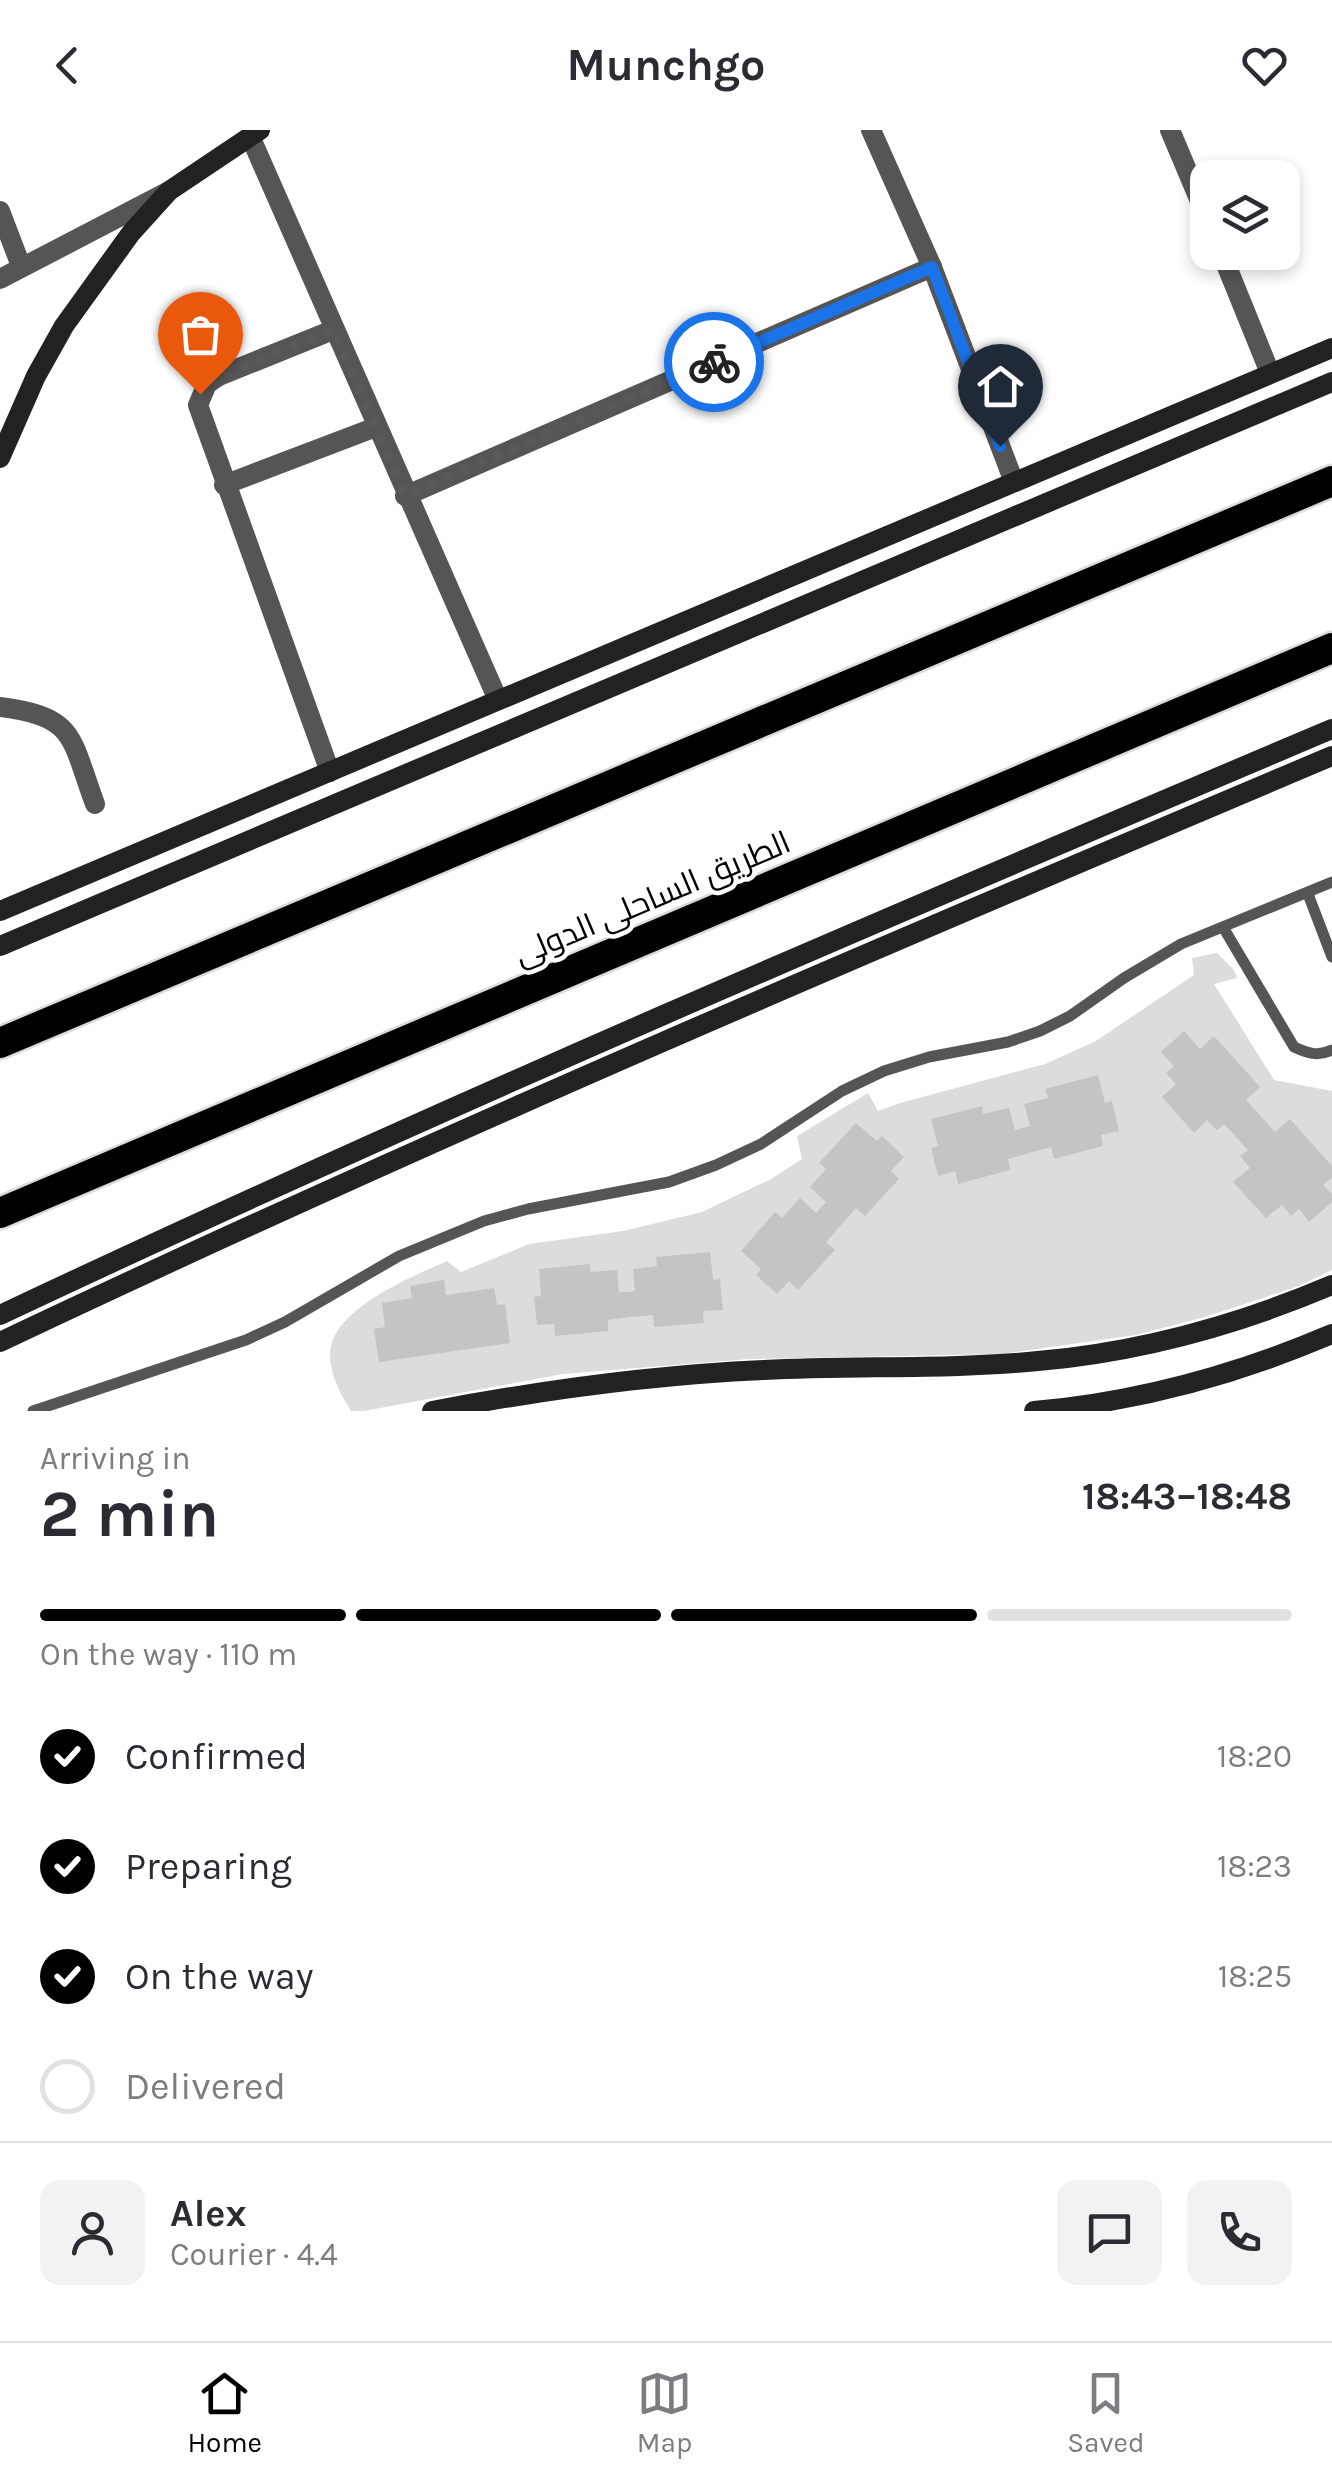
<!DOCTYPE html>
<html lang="en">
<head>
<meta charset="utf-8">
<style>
	:root { --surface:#fff; --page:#f2f2f3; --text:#2b2b33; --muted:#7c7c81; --line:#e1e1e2; --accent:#000 }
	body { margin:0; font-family:Karla,Cairo,sans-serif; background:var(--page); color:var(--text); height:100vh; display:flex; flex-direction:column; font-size:38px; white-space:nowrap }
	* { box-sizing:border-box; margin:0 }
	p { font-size:32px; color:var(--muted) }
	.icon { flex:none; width:55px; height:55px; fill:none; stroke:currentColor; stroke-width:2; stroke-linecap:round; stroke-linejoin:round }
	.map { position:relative; height:1281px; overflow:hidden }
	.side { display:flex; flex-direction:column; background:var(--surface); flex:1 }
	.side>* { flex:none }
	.controls { position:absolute; left:1190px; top:30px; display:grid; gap:20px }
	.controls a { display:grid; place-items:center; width:110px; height:110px; border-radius:20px; background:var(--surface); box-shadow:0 5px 15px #0003; font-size:50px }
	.pin { position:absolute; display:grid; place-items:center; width:85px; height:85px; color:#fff; margin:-102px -42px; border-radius:50% 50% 50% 0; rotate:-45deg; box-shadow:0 0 10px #0007 }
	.pin .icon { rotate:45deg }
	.courier { position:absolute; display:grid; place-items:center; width:100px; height:100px; margin:-50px; border:8px solid #1a73e8; border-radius:50%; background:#fff; color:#222; box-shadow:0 2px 12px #0007 }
	.head em { font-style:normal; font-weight:700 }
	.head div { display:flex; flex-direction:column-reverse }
	.head { display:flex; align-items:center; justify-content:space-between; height:170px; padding:0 40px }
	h1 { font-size:65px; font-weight:700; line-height:75px }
	.bar { display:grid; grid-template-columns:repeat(4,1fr); gap:15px 10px; align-content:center; height:120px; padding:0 40px }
	.bar i { height:12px; border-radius:8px; background:var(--line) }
	.bar .active { background:var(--accent) }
	.bar p { grid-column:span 4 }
	.line { display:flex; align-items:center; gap:25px; padding:0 40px; border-top:2px solid var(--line) }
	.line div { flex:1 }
	.round { display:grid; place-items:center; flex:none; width:105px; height:105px; border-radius:20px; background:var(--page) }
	ol { padding:0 40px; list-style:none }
	li { display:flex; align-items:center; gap:30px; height:110px }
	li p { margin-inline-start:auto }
	li .icon { padding:10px; border-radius:50%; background:var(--accent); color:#fff; stroke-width:4 }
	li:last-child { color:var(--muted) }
	li i { width:55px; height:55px; border:5px solid var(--line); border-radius:50% }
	header { display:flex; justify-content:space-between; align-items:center; height:130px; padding:0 40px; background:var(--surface); font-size:45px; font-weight:700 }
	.tabs { display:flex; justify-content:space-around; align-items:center; height:140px; border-top:2px solid var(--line); background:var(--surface); font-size:28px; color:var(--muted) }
	.tabs a { display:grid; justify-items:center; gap:5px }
	.tabs .active { color:var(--accent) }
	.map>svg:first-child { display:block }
	.green { fill:#dcdcdc }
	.building { fill:#c4c4c4 }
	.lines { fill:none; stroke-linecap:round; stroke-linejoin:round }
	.highway-casing { stroke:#dbdbdb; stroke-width:35 }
	.lane { stroke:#555; stroke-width:11 }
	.street { stroke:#555; stroke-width:20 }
	.secondary { stroke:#222; stroke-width:20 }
	.highway { stroke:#000; stroke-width:30 }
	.done { stroke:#595959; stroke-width:10; stroke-dasharray:0 18 }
	.route { stroke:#1a73e8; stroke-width:12 }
	.labels { text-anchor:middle; stroke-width:9; stroke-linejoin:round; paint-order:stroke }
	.street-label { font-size:32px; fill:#000; stroke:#fff }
</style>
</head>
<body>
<header><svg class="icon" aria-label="back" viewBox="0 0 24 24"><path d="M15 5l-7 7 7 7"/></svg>Munchgo<svg class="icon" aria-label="heart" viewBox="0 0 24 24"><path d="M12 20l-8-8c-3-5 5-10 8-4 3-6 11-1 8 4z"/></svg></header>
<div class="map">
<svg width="1332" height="1281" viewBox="0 0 1332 1281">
	<rect width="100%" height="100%" fill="#fff"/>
	<path class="green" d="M1217,823L1234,840L1237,848L1214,854L1274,950L1332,961V1140L1299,1156L1205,1187L1136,1205L1002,1224L749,1229L563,1244L364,1281H351C340,1264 326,1237 331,1216C340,1176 413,1146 447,1131L461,1142L529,1114L623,1101L702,1082L771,1049L802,1029L797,1006L868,963L878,981L900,973L1045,934L1096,911L1194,845L1192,828Z"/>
	<g class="building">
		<path d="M1184,901L1200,919L1214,906L1260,957L1246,970L1275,1002L1290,989L1332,1036V1047L1323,1055L1332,1064V1072L1309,1092L1299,1079L1291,1086L1282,1075L1266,1088L1233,1052L1250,1038L1240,1026L1248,1020L1224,994L1217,1000L1207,990L1194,1003L1162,967L1176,954L1166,943L1174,936L1161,922Z"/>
		<path d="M1098,945L1105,973L1112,971L1119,1001L1101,1005L1103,1016L1054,1029L1051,1017L1008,1029L1010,1040L958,1054L955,1041L938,1046L931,1018L938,1016L931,989L982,976L983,984L1009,978L1015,1000L1022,998L1030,996L1024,974L1048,968L1045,959Z"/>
		<path d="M856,993L877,1011L882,1006L904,1027L891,1041L899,1049L865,1086L856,1078L826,1112L835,1120L798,1160L789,1151L777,1164L756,1145L761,1139L741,1121L775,1082L782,1088L800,1068L816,1083L826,1072L810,1057L826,1039L819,1033Z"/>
		<path d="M710,1122L713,1150L720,1149L723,1180L703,1181L704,1193L654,1197L653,1185L630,1187L608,1190V1201L555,1206L554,1194L537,1195L534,1167L541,1166L539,1139L590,1134L591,1142L617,1140L619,1162H627L635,1161L633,1139L657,1136L656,1127Z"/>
		<path d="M444,1150L446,1165L494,1158L497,1175L505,1174L510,1213L379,1232L374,1199L385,1197L382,1173L412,1168L410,1156Z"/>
	</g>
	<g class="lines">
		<defs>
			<g id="highway">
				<path d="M0,913L1332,351"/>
				<path d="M0,1083L1332,518"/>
			</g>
		</defs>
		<use href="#highway" class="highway-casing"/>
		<g class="lane">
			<path d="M1308,764L1332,827"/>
			<path d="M1223,797L1294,917C1307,923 1318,927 1332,920"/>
			<path d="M33,1281L246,1210L285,1192L399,1126L484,1091L528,1079L669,1052L716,1035L761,1014L842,961L884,941L929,927L1008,912L1040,901L1070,886L1124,848L1181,814L1332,752"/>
		</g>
		<g class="street">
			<path d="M871,0L932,137L1014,352"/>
			<path d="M1170,0L1208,90"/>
			<path d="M250,6L498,570"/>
			<path d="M0,81L21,136"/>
			<path d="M1221,122L1270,243"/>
			<path d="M0,149L167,62"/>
			<path d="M224,355L376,297"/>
			<path d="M405,366L932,137"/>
			<path d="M0,577C77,587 70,607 95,674"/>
			<path d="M330,642L198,275L207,254L219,246L333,200"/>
		</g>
		<g class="secondary">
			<path d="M0,328L36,246L64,196L131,103L169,61L260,0"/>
			<path d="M0,781L1332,218"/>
			<path d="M0,816L1332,252"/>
			<path d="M0,1185C439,978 885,788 1332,599"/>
			<path d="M0,1212C439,1004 885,815 1332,626"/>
			<path d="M432,1281C542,1260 652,1245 764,1240C855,1235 947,1240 1038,1231C1140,1222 1238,1195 1332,1155"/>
			<path d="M1034,1281C1137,1272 1238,1244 1332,1204"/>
		</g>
		<use href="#highway" class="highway"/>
	</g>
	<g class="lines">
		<path class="done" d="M200,264L206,254L219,246L334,200L405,366L714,232"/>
		<path class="route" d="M714,232L932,137L1000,316"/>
	</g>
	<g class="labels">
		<g class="street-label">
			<text transform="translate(652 768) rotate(-23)" y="11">الطريق الساحلى الدولى</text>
		</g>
	</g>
</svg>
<div class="controls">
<a><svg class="icon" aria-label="layers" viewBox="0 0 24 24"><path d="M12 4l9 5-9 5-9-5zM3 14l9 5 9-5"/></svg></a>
</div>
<div class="pin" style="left:200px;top:264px;background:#ea580c"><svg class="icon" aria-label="bag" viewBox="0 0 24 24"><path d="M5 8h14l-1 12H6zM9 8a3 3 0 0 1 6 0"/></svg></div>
<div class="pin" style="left:1000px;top:316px;background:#1f2937"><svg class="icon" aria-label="home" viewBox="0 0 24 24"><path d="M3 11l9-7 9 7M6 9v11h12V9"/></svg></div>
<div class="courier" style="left:714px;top:232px"><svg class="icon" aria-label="bike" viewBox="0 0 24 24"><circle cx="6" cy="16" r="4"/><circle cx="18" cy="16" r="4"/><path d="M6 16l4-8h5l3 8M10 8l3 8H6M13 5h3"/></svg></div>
</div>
<section class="side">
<div class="head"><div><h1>2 min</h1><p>Arriving in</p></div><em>18:43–18:48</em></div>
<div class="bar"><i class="active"></i><i class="active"></i><i class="active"></i><i></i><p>On the way · 110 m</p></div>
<ol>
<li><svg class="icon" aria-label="check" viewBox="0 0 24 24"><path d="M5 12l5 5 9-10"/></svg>Confirmed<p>18:20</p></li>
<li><svg class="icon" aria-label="check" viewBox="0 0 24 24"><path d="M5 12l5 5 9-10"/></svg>Preparing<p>18:23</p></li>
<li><svg class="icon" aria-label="check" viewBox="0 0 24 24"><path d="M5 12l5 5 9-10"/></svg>On the way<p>18:25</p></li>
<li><i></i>Delivered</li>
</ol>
<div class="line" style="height:180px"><a class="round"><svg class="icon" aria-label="person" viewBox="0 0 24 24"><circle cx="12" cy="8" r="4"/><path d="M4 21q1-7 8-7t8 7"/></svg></a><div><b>Alex</b><p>Courier · 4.4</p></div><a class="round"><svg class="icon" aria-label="chat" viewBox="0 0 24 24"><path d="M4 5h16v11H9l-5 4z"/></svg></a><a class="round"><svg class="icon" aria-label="phone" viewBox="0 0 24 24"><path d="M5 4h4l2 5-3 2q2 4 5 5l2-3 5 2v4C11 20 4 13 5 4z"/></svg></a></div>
</section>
<nav class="tabs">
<a class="active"><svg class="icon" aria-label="home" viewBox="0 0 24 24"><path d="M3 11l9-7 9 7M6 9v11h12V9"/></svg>Home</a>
<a><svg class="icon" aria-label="map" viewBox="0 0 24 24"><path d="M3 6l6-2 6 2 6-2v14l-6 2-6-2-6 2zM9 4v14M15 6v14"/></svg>Map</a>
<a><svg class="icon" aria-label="saved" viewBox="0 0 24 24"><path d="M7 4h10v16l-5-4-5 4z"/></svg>Saved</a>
</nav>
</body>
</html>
